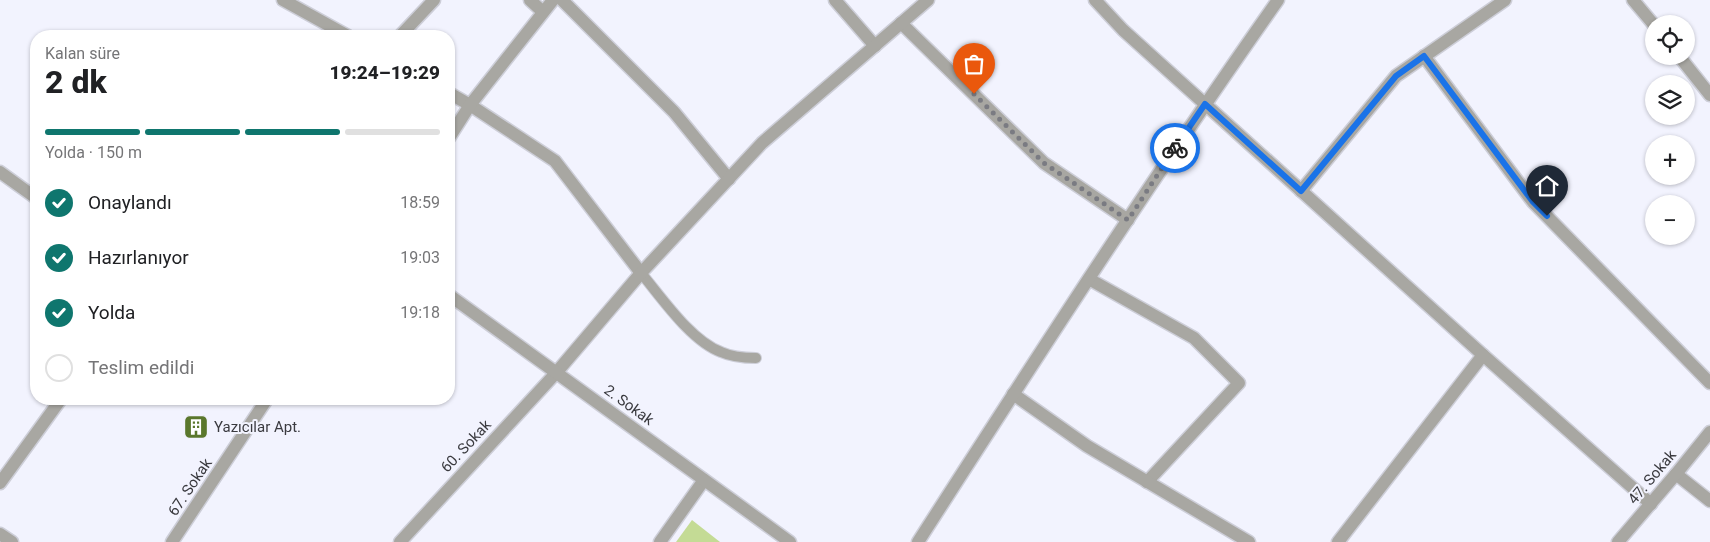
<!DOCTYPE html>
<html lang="tr">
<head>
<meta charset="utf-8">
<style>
	:root { --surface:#fff; --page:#f6f6f6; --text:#202124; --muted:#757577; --line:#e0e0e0; --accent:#0f766e }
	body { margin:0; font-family:Roboto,sans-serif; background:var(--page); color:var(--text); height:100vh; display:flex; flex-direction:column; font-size:19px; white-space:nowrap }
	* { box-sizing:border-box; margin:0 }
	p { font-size:16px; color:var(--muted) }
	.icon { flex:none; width:28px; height:28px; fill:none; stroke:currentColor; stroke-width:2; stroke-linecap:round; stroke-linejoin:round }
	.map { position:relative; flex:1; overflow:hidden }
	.sheet { position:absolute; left:30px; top:30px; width:425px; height:375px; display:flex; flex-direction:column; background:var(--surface); border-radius:20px; box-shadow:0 1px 4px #0004 }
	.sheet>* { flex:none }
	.fabs { position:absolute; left:1645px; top:15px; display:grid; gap:10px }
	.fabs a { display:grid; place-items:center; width:50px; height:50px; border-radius:50%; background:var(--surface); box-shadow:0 1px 4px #0004; font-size:25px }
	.pin { position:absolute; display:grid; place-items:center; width:42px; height:42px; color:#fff; margin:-51px -21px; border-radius:50% 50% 50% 0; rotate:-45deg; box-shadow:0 0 5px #0007 }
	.pin .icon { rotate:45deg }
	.courier { position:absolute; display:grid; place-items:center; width:50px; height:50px; margin:-25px; border:4px solid #1a73e8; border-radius:50%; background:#fff; color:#222; box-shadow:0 1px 6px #0007 }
	.summary em { font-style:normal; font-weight:800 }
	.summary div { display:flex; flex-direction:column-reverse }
	.summary { display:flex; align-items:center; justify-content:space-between; height:85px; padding:0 15px }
	h1 { font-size:32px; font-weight:800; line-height:38px }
	.bar { display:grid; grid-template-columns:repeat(4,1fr); gap:8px 5px; align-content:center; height:60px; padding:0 15px }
	.bar i { height:6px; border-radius:4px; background:var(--line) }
	.bar .selected { background:var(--accent) }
	.bar p { grid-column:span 4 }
	ol { padding:0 15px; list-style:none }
	li { display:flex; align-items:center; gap:15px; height:55px }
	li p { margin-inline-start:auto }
	li .icon { padding:5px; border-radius:50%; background:var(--accent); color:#fff; stroke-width:4 }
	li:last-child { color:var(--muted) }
	li i { width:28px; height:28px; border:2px solid var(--line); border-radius:50% }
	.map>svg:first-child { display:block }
	.green { fill:#c4db95 }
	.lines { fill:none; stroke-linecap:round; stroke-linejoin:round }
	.service-casing { stroke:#cdced8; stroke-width:12 }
	.minor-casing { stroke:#cdced8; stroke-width:15 }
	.tertiary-casing { stroke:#cdced8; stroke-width:15 }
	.service { stroke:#a8a7a2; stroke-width:10 }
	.minor { stroke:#a8a7a2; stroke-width:12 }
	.tertiary { stroke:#a8a7a2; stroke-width:12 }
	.done { stroke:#7a7b82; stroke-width:5; stroke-dasharray:0 9 }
	.route { stroke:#1a73e8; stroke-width:6 }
	.labels { text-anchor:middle; stroke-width:4; stroke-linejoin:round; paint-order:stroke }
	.street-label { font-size:15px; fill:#3a3a3f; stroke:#f2f3fe }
	.poi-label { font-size:15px; fill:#3a3a3f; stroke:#f2f3fe; text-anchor:start }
</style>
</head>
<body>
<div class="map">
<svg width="1710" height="542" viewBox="0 0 1710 542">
	<rect width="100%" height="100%" fill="#f2f3fe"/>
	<path class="green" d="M692,520L720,542H676Z"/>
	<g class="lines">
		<defs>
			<path id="service" d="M641,273C662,298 691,341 721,352C732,357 744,358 756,358"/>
			<g id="minor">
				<path d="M283,0L348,36"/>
				<path d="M530,0L543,12"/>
				<path d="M562,0L674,112L729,179"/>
				<path d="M835,0L875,46"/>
				<path d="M1095,0L1123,30L1483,355L1651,504"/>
				<path d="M1633,0L1654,25"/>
				<path d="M901,23L1044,163L1128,220"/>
				<path d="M400,36L434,0"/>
				<path d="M1424,56L1533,202L1710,383"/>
				<path d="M1679,56L1710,95"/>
				<path d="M449,93L470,105L555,161L641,273"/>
				<path d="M449,138L470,105L553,0"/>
				<path d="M0,172L36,198"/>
				<path d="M1301,191L1396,76L1505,0"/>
				<path d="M1089,279L1194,338L1239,383L1147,482"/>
				<path d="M1013,394L1087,446L1249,542"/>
				<path d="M1676,474L1710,501"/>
				<path d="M0,483L61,399"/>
				<path d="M0,534L12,542"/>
				<path d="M172,542L267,399"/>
				<path d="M400,542L556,373L641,273L762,143L928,0"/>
				<path d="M660,542L704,480"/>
				<path d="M918,542C1035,360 1153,177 1278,0"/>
				<path d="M1338,542L1483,355"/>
				<path d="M1618,542L1676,474L1710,432"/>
			</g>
			<path id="tertiary" d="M449,295L790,542"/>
		</defs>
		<use href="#service" class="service-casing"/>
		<use href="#minor" class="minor-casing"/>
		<use href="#tertiary" class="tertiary-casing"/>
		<use href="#service" class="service"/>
		<use href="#minor" class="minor"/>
		<use href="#tertiary" class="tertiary"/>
	</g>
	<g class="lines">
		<path class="done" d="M974,94L1044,163L1128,220L1175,148"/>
		<path class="route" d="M1175,148L1205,104L1301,191L1396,76L1424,56L1533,202L1547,216"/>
	</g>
	<defs>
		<symbol id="building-square" viewBox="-11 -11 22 22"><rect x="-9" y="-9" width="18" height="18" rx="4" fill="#5a772c" stroke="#f2f3fe"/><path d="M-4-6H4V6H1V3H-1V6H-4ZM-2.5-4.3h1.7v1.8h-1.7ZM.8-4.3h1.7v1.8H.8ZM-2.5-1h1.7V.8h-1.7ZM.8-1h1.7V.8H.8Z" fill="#fff"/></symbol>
	</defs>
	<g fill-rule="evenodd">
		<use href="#building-square" x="182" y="413" width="28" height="28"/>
	</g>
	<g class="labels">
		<g class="street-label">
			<text transform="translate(629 405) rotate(36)" y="5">2. Sokak</text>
			<text transform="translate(466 446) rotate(-47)" y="5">60. Sokak</text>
			<text transform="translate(1652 477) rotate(-50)" y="5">47. Sokak</text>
			<text transform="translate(190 487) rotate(-56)" y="5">67. Sokak</text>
		</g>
		<g class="poi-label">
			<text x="214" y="432">Yazıcılar Apt.</text>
		</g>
	</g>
</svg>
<div class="fabs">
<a><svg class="icon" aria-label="locate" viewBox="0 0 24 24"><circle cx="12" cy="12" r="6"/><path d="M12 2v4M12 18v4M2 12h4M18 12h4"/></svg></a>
<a><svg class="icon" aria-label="layers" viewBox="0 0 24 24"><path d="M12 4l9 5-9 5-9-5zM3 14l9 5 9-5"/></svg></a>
<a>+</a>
<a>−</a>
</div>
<div class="pin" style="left:974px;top:94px;background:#ea580c"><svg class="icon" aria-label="bag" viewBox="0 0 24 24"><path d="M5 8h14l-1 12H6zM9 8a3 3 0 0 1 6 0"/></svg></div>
<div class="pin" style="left:1547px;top:216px;background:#1f2937"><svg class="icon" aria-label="home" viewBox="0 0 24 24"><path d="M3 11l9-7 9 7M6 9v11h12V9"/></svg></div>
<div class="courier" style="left:1175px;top:148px"><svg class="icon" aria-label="bike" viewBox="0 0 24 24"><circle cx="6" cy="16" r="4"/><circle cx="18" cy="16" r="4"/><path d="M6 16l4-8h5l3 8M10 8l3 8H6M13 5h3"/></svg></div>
<section class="sheet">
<div class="summary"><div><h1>2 dk</h1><p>Kalan süre</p></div><em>19:24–19:29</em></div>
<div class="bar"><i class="selected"></i><i class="selected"></i><i class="selected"></i><i></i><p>Yolda · 150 m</p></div>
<ol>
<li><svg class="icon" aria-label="check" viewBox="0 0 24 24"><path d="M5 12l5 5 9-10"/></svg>Onaylandı<p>18:59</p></li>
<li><svg class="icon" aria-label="check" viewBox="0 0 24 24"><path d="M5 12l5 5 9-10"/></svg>Hazırlanıyor<p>19:03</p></li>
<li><svg class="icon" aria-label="check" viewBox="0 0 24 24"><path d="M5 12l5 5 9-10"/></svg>Yolda<p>19:18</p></li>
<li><i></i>Teslim edildi</li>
</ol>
</section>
</div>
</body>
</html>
